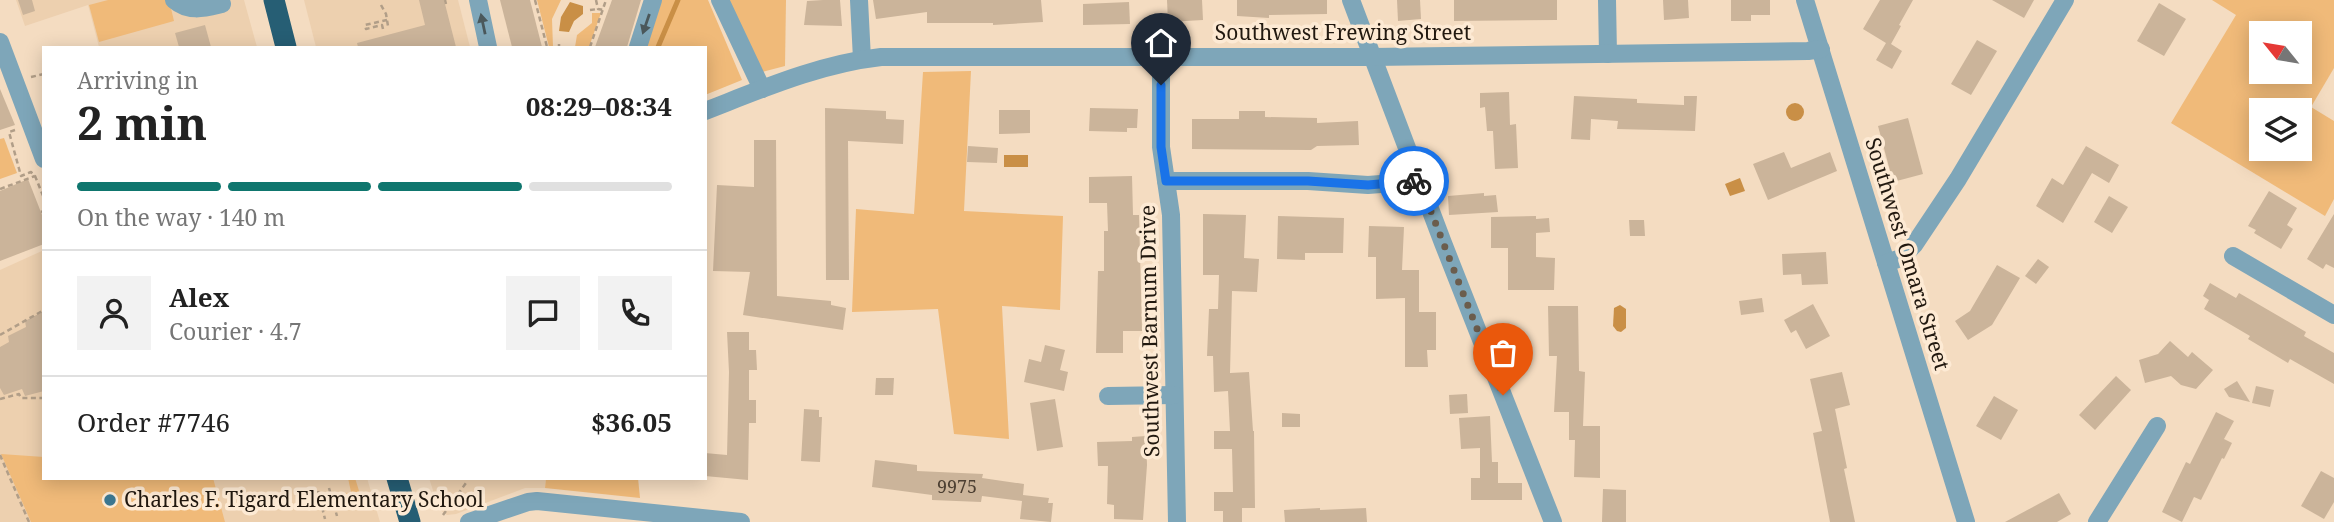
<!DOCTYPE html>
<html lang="en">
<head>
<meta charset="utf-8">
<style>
	:root { --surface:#fff; --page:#f2f2f2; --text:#222; --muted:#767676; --line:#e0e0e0; --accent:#0f766e }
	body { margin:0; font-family:"Noto Serif",serif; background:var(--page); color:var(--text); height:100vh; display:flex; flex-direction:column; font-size:26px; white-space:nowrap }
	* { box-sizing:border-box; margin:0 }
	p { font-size:23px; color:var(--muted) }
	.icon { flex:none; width:38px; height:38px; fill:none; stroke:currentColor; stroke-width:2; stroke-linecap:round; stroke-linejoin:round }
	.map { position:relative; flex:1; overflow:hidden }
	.panel { position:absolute; left:42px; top:46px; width:665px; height:434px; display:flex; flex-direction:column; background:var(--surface); border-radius:0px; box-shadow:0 4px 18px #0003 }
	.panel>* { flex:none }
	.needle { width:46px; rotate:300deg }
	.fabs { position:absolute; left:2249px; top:21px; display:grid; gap:14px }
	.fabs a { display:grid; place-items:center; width:63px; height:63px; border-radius:0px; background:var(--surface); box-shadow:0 4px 18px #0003; font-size:35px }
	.pin { position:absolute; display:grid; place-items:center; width:60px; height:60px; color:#fff; margin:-72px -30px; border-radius:50% 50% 50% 0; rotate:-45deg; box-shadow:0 0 7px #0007 }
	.pin .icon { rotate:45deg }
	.courier { position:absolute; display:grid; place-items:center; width:70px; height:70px; margin:-35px; border:5px solid #1a73e8; border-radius:50%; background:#fff; color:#222; box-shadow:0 2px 9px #0007 }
	.overview em { font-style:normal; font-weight:700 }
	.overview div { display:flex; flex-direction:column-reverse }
	.overview { display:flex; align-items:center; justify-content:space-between; height:119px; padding:0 35px }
	h1 { font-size:46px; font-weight:700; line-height:52px }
	.bar { display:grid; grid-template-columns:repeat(4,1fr); gap:10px 7px; align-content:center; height:84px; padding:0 35px }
	.bar i { height:9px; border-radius:5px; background:var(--line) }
	.bar .on { background:var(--accent) }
	.bar p { grid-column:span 4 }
	.line { display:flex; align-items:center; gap:18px; padding:0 35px; border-top:2px solid var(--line) }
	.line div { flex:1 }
	.round { display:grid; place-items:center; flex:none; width:74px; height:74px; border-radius:0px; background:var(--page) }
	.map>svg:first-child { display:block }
	.built { fill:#edd0af }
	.green { fill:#f0ba79; fill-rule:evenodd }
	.water { fill:#c98f46 }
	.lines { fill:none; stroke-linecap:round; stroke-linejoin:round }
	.stream { stroke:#c98f46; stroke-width:5 }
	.building { fill:#cbb49a }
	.path { stroke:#b19e88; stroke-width:2.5; stroke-dasharray:5 3.5; stroke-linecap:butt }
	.minor { stroke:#7ea6b9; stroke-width:18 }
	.highway { stroke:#265e74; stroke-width:21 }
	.oneway { fill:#4b585b }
	.done { stroke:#6b5d4d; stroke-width:7; stroke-dasharray:0 12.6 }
	.route { stroke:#1a73e8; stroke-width:9 }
	.poi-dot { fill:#3d7790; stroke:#fdead4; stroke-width:2.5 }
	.labels { text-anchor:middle; stroke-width:7; stroke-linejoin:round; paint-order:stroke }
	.number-label { font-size:18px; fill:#4c3f32 }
	.street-label { font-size:21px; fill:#21180f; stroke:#fdead4 }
	.poi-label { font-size:21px; fill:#21180f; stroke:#fdead4; text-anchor:start }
</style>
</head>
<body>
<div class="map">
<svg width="2334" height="522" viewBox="0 0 2334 522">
	<rect width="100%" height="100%" fill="#f4dcc1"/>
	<g class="built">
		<path d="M16,0H244L257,47H99L88,5L25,26Z"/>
		<path d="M304,0H458L470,47H316Z"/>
		<path d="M44,250V478H367L380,522H0V270Z"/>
		<path d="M429,478H546L545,488H525L456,514L447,515L439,509Z"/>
	</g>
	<g class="green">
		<path d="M108,0H169L174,21L99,42L89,5Z"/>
		<path d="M537,0H561L552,19L553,47H549Z"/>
		<path d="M659,0H708L742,80L705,95V47H645Z"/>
		<path d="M727,0H786L785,66L762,72Z"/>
		<path d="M2212,0H2334V68L2311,107L2334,121V199L2325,216L2171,123L2236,15ZM2261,33H2300V72H2261ZM2261,110H2300V149H2261Z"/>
		<path d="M592,13H601L589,47H575L577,35L592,23Z"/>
		<path d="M971,71L964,211L1063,216L1060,310L1002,306L1009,439L954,434L938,309L852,312L856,209L914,214L923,72Z"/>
		<path d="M4,138L17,173L0,179V139Z"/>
		<path d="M1,454L44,457V478H213L225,522H31Z"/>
		<path d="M348,478H355L360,494L347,497L350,507L344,508L341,495L351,492Z"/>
		<path d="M546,478H638L640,498L545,488Z"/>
	</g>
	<g class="water">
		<path d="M570,2L583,6V14L574,21L569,32L559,31L561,17Z"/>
		<circle cx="1795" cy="112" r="9"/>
		<rect x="1004" y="155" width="24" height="12"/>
		<path d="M1740,178L1745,191L1730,196L1725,184Z"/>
		<path d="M1620,305L1626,309V328L1621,332L1617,331L1613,326L1614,308Z"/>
	</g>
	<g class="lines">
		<path class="stream" d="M658,47L678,0"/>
	</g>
	<g class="building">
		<path d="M18,0H32L35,11L23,15Z"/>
		<path d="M419,0H444L456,47H358L357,43L425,25Z"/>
		<path d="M500,0H530L542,47H512Z"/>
		<path d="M612,0H641L627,47H595Z"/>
		<path d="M823,0H840L842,26L804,25L807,1Z"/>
		<path d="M873,0H1041L1043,22L993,25V23H927V12L876,19Z"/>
		<path d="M1167,0H1202L1203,20L1168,22Z"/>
		<path d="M1237,0H1327V14L1269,15V18L1237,16Z"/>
		<path d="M1397,0H1420L1421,19L1398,21Z"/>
		<path d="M1454,0H1557V20L1454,21Z"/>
		<path d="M1663,0H1688L1689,18L1664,20Z"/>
		<path d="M1731,0H1770V15H1751V21H1731Z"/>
		<path d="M1880,0H1913L1899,25L1901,26L1891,44L1902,51L1892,69L1876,60L1886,43L1863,29Z"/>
		<path d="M1992,0H2034L2024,18Z"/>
		<path d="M1129,2L1130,24L1083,25V4Z"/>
		<path d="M2159,3L2186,19L2164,56L2137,41Z"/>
		<path d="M205,25L211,47H179L175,33Z"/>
		<path d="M1977,40L1997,51L1971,95L1951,84Z"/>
		<path d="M0,89L15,125L0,130Z"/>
		<path d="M1509,92L1510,125L1516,124L1518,168L1495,169L1493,131H1487L1485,107L1480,108V93Z"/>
		<path d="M1574,96L1637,99V103L1684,105V96H1697L1695,131L1617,129L1618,121L1591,119L1590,140L1571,139Z"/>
		<path d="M825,108L886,111V119L904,120L903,144L848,141L849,280H826Z"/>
		<path d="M1090,108L1138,109L1137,128H1127V132L1089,131Z"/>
		<path d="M999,110H1030V133L999,134Z"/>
		<path d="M1239,111H1265V117L1317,118V123L1358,121L1359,145L1317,146L1311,150L1192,149V119H1239Z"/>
		<path d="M1908,118L1923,174L1893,182L1878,126Z"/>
		<path d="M754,140H776L777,296L831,301V305L846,308L843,330L743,315L750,272L713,271L717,185L754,187Z"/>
		<path d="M968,146L998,148L997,163L967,162Z"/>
		<path d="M2086,146L2119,165L2109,183L2092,173L2063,223L2036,206L2052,178L2063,185Z"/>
		<path d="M1784,152L1791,168L1830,152L1837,171L1768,200L1753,164Z"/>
		<path d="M1132,176L1133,215H1139L1142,331H1123V353H1096L1098,271H1104V231H1108L1107,203H1089V177Z"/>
		<path d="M28,179L44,220V244L0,261V191Z"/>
		<path d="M2269,191L2297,208L2287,225L2293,229L2281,249L2254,233L2256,230L2248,226Z"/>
		<path d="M1484,193V196L1496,195L1498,212L1449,215L1448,196Z"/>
		<path d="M2109,196L2128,207L2112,233L2094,222Z"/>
		<path d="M1203,214L1246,215L1244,258L1259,259L1257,292L1232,291L1230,373L1249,372L1253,431H1254L1255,508H1242V522H1223V511H1214V492H1233L1232,449H1214V431H1230L1228,391L1214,392L1213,356H1207L1209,309H1218L1219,275H1203Z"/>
		<path d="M2334,214V268L2326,264L2323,269L2307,259Z"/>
		<path d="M1278,216L1344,218L1343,253H1305V260L1277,259Z"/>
		<path d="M1536,216V219L1549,218L1550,232L1536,233V257L1555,258L1554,290H1508V248H1491V217Z"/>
		<path d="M1629,220H1644L1645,236H1630Z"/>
		<path d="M1369,226L1404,227L1402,270H1419V312H1436V350H1427L1428,367H1405V298L1376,299V257H1368Z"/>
		<path d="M1826,252L1828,284L1802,285L1801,274L1783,275L1782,254Z"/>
		<path d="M2038,259L2049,267L2036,284L2025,276Z"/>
		<path d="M1997,265L2020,278L1992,325L1968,340L1955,321L1970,311Z"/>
		<path d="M2210,283L2236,298L2239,293L2306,332L2304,336L2334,353V384L2290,359L2288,363L2248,339L2250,336L2204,309L2209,300L2203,296Z"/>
		<path d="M1762,298L1764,312L1741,315L1739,301Z"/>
		<path d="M1813,304L1830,336L1806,349L1796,330L1791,333L1784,320Z"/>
		<path d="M1548,306H1578L1579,371L1585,372L1583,426H1600V478L1574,477L1575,440H1569V412H1554L1557,356H1549Z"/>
		<path d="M44,311V391L25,396L22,389L4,395L0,388V347L9,342L8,336L26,327L25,321Z"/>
		<path d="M727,332H749V350H756L757,370H749V400H756V423H749L748,480L705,476V453L727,455L729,372Z"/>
		<path d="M2170,341L2188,357L2192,352L2213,370L2196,389L2181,385L2171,376L2145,383L2139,360L2158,354Z"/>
		<path d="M1045,345L1065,350L1060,370L1068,372L1064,391L1024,382L1029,359L1041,362Z"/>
		<path d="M1842,372L1850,405L1835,409L1847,468L1844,469L1855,522H1830L1813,433L1822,431L1810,379Z"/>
		<path d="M2116,376L2131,390L2095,430L2079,415Z"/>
		<path d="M876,378H894L893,395H875Z"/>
		<path d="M2237,381L2250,402L2229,397L2224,389Z"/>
		<path d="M2256,386L2274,390L2270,407L2252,403Z"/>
		<path d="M1467,394L1468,413L1450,414L1449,395Z"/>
		<path d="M1994,396L2018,410L2001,440L1976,426Z"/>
		<path d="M1055,399L1063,447L1037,451L1030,403Z"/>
		<path d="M804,409L819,410V417H822L820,462L801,461Z"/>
		<path d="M2216,412L2234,421L2224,439L2232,443L2224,459L2222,458L2201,500L2194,497L2182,522L2162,512L2186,462L2190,464Z"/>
		<path d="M1282,413L1300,414V427H1282Z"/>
		<path d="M1490,416L1492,462H1498V483H1522V500H1471V478H1480V448L1461,449L1459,418Z"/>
		<path d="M1146,436L1147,465L1143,520L1114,519V505L1107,504L1108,466H1098L1097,442L1132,441V437Z"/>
		<path d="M875,460L917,465V471L983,474L982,478L1024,484L1023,495L1049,498L1048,503H1053L1051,522L1020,519L1022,501L982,496L981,502L932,500V495L872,487Z"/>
		<path d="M2321,471L2334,478V502L2324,519L2301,506Z"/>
		<path d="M1603,489L1626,490V522H1602Z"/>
		<path d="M2059,493L2071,514L2057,522H2005Z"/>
		<path d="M1320,508V510L1366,508L1367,522H1285L1284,510Z"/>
	</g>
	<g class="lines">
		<g class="path">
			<path d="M445,0L446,4"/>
			<path d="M535,0L547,47"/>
			<path d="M596,0L598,9L603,10"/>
			<path d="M381,5L386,14L388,26"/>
			<path d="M590,10L598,9"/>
			<path d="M383,29L382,25L366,29L365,25L387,20"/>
			<path d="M559,47V44"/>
			<path d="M590,47L606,0"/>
			<path d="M31,77L44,74"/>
			<path d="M15,130L9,132L21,176L31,172L35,176L44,198"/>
			<path d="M0,189L35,176"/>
			<path d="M41,212L44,211"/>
			<path d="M0,335L44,310"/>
			<path d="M0,399L19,394L21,398H44"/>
			<path d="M0,455L29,522"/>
			<path d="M329,488L337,516"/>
			<path d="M318,491L325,519"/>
			<path d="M443,515L466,483"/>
		</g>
		<g class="minor">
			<path d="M174,0C189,13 205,8 222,4"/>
			<path d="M478,0L488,47"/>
			<path d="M720,0L762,89"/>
			<path d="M859,0L862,59"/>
			<path d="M1351,0L1443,243L1553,522"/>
			<path d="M1607,0L1608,54"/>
			<path d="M1805,0L1966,522"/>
			<path d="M0,42L44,159"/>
			<path d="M638,47L653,0"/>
			<path d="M1161,56V147L1171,215L1177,522"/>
			<path d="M705,111C762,89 819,64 881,57H1372L1808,51L1821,49"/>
			<path d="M1166,181H1308L1368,185L1419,181"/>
			<path d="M2233,256L2334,315"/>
			<path d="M1886,263L1901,258L1914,245L1958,179L2065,0"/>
			<path d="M1108,396L1174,395"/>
			<path d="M469,522L528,502L537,501L741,522"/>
			<path d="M2097,522L2157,426"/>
		</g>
		<g class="highway">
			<path d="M274,0L286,47"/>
			<path d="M397,478L410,522"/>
		</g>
	</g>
	<defs><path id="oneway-solid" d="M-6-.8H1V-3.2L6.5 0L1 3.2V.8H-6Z" transform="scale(1.75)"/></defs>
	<g class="oneway">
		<use href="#oneway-solid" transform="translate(483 24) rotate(-102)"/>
		<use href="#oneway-solid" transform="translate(646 24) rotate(109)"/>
	</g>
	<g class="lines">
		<path class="done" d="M1414,181H1419L1503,395"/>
		<path class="route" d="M1161,85V147L1166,181H1308L1368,185L1414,181"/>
	</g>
	<circle class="poi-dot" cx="110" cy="500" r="7"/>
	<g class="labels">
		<g class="number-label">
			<text x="957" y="493">9975</text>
		</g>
		<g class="street-label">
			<text x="1343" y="40">Southwest Frewing Street</text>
			<text transform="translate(1907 254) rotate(73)" y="7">Southwest Omara Street</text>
			<text transform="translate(1150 331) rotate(-91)" y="7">Southwest Barnum Drive</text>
		</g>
		<g class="poi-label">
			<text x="124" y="507">Charles F. Tigard Elementary School</text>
		</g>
	</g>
</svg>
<div class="fabs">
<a><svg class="needle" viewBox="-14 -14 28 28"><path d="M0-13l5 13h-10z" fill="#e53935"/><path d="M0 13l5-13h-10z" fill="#767676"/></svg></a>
<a><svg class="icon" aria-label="layers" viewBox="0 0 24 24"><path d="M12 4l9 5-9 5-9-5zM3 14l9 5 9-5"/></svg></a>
</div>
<div class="pin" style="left:1503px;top:395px;background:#ea580c"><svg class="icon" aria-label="bag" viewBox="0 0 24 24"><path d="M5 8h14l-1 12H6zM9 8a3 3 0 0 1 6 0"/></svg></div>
<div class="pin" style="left:1161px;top:85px;background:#1f2937"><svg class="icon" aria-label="home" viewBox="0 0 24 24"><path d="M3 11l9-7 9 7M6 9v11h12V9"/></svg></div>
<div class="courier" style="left:1414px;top:181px"><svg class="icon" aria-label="bike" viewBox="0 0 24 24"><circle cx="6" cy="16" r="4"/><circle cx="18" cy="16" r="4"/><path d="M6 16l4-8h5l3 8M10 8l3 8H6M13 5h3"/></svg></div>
<section class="panel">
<div class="overview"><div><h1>2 min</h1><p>Arriving in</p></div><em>08:29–08:34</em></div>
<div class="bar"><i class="on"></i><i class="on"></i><i class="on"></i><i></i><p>On the way · 140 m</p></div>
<div class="line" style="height:126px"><a class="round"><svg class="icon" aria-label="person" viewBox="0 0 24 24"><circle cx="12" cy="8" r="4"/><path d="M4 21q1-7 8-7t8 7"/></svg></a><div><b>Alex</b><p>Courier · 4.7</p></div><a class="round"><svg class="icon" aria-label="chat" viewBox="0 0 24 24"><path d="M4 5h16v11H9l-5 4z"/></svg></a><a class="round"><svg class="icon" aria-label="phone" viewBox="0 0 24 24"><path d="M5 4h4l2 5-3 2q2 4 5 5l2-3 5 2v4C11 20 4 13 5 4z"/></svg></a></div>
<div class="line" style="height:91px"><div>Order #7746</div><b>$36.05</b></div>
</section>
</div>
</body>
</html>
